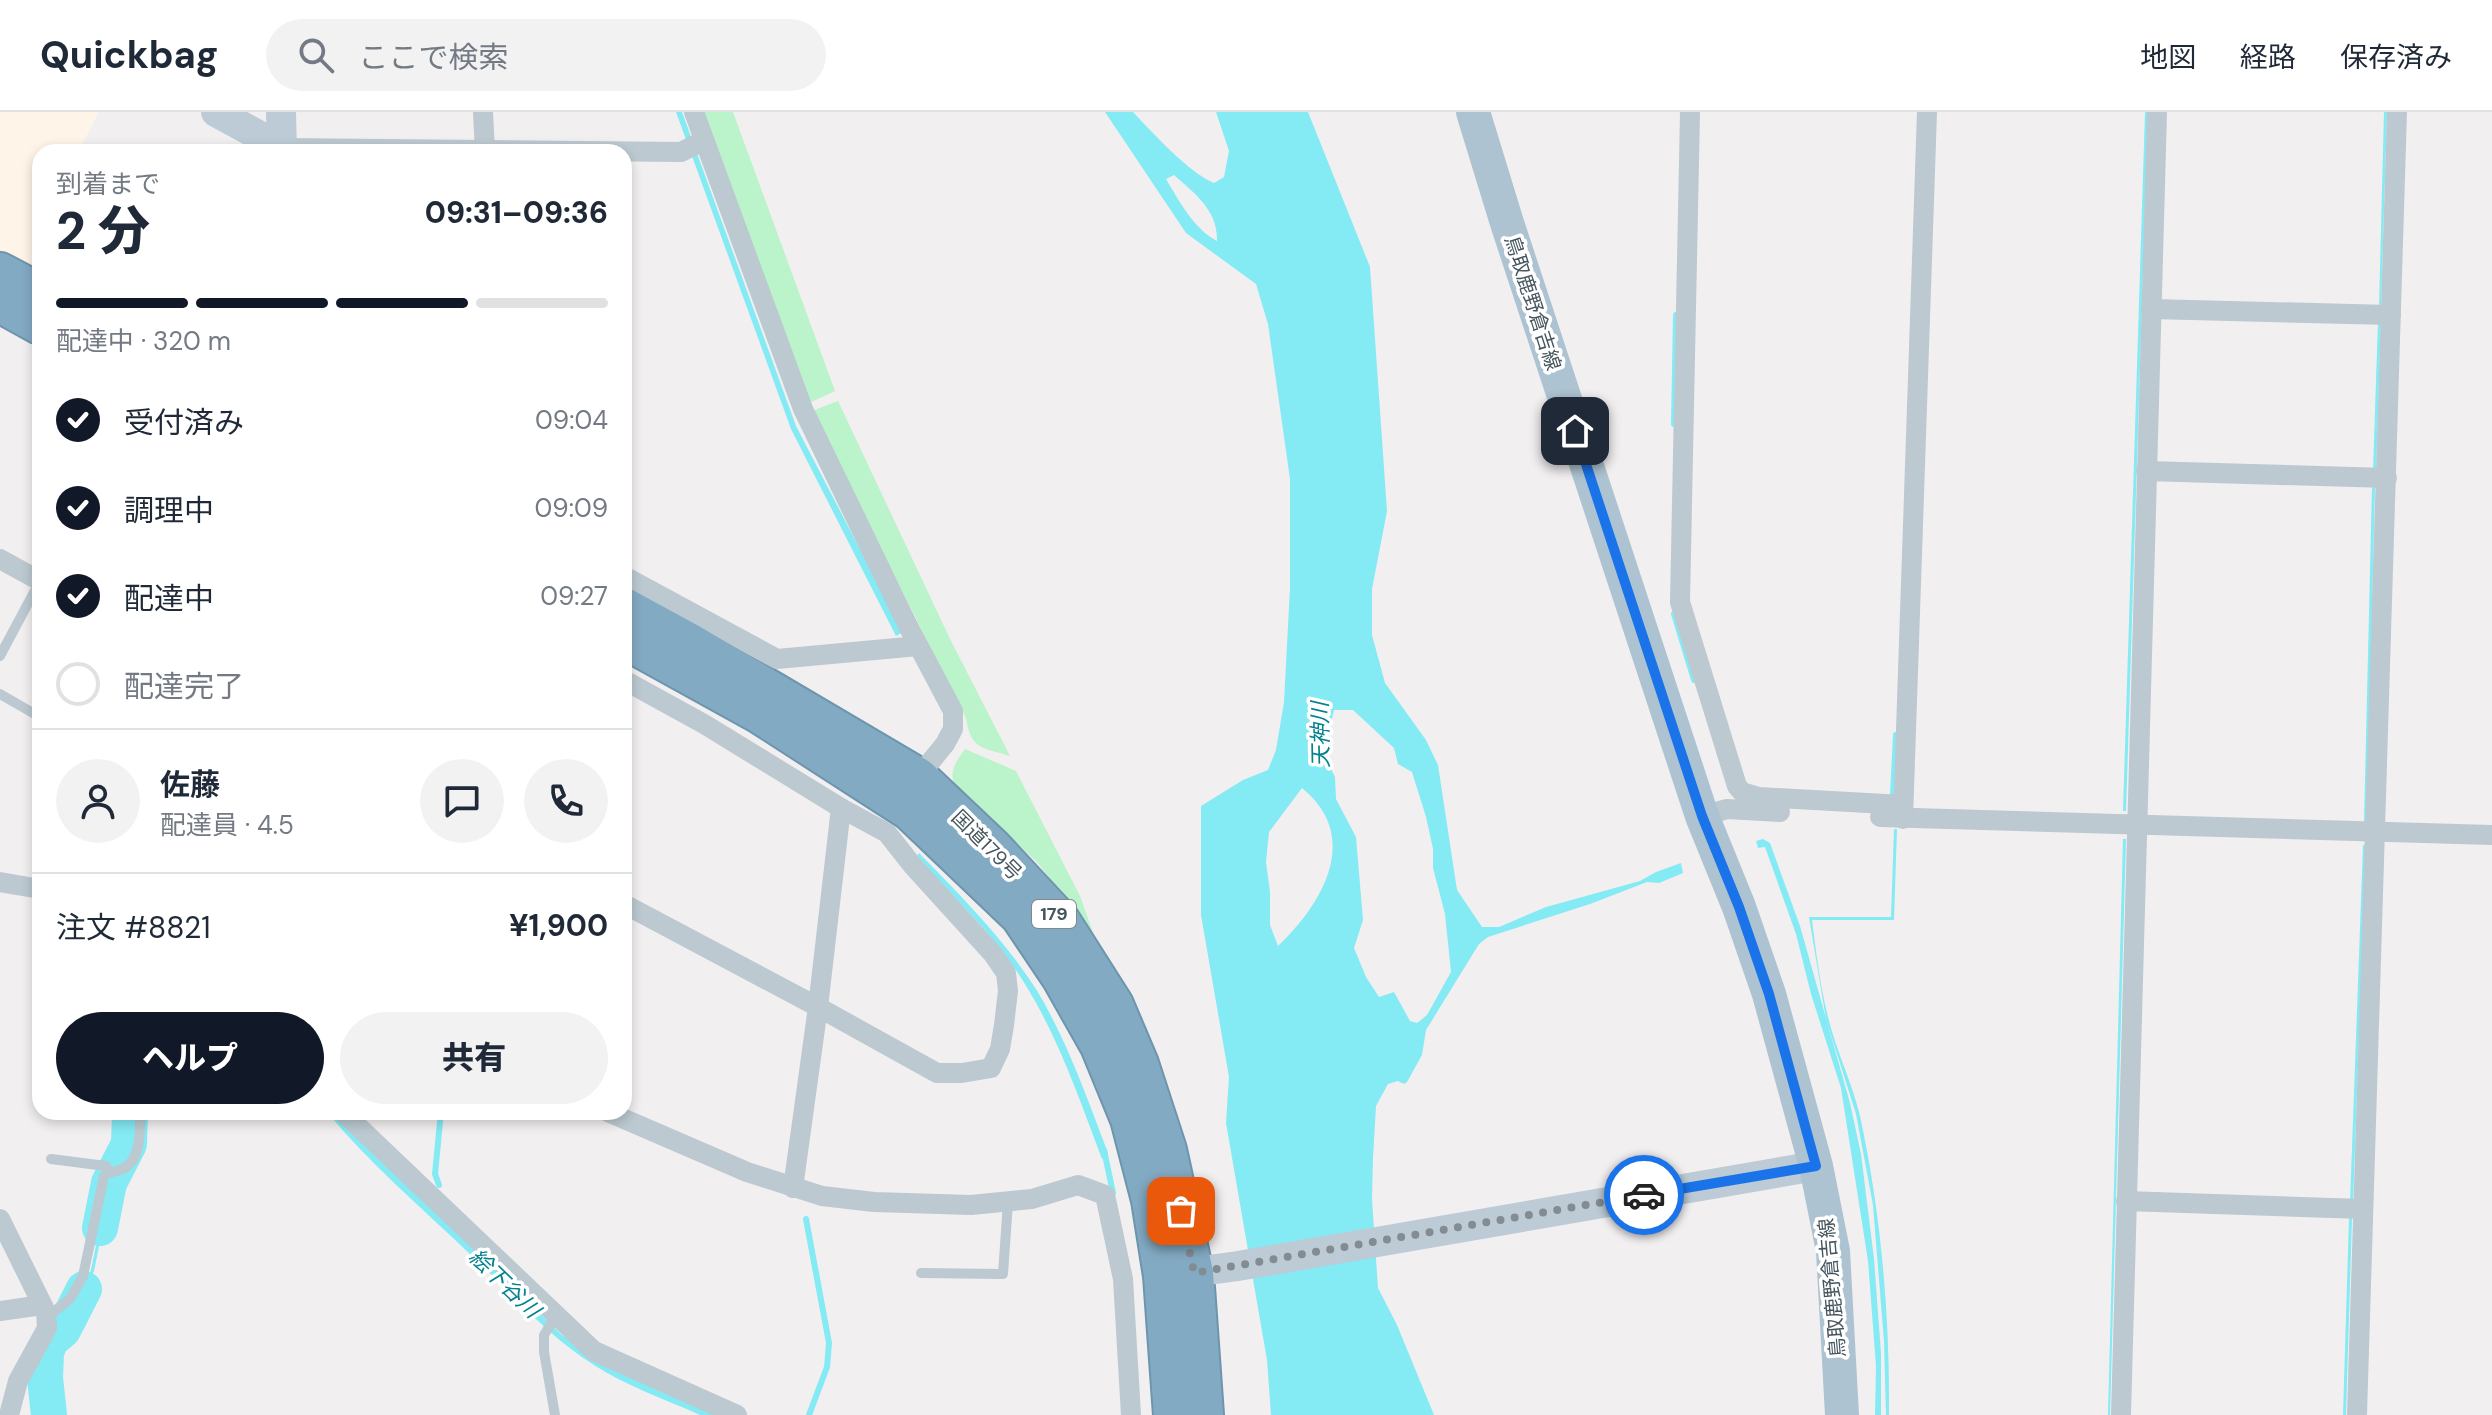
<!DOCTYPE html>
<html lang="ja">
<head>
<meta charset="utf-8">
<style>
	:root { --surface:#fff; --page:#f2f2f3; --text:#1f2937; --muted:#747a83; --line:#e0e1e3; --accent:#111827 }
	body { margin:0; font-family:"DM Sans","Noto Sans JP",sans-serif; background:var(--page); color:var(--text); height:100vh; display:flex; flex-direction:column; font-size:30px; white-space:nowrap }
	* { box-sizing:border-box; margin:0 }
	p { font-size:26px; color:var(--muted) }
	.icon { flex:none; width:44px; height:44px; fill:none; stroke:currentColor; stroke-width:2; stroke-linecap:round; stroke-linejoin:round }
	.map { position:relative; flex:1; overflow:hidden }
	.drawer { position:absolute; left:32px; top:32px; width:600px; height:976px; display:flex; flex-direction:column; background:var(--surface); border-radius:24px; box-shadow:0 4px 12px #0003 }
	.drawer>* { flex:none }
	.pin { position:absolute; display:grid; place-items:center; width:68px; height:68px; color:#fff; margin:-34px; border-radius:16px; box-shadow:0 4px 12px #0006 }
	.courier { position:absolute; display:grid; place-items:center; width:80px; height:80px; margin:-40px; border:6px solid #1a73e8; border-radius:50%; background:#fff; color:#222; box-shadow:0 2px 10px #0007 }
	.headline em { font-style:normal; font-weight:800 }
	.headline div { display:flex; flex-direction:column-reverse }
	.headline { display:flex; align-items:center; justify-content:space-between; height:136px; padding:0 24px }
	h1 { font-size:52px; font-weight:800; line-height:60px }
	.bar { display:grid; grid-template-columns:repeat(4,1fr); gap:12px 8px; align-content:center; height:96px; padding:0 24px }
	.bar i { height:10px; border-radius:6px; background:var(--line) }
	.bar .selected { background:var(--accent) }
	.bar p { grid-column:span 4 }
	.line { display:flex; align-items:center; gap:20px; padding:0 24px; border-top:2px solid var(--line) }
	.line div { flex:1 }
	.round { display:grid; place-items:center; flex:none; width:84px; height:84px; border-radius:42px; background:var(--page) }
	ol { padding:0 24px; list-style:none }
	li { display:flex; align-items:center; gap:24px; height:88px }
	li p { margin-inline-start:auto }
	li .icon { padding:8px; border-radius:50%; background:var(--accent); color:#fff; stroke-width:4 }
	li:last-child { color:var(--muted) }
	li i { width:44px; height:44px; border:4px solid var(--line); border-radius:50% }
	.action { display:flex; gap:16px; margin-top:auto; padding:16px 24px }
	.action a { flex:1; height:92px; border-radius:48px; background:var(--accent); color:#fff; font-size:32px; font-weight:800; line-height:92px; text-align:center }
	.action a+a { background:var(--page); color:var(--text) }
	header { display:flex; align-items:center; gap:48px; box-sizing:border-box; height:112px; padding:0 40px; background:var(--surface); border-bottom:2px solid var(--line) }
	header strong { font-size:38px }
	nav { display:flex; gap:44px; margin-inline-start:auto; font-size:28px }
	.search { width:560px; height:72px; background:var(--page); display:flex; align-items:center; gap:20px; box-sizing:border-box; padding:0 28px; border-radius:44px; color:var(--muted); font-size:30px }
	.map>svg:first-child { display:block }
	.commercial { fill:#fef5e8 }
	.green { fill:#bbf3ca }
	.water { fill:#84eaf4; fill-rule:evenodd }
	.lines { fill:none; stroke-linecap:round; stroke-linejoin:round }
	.stream { stroke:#84eaf4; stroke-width:6 }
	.river { stroke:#84eaf4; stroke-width:36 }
	.highway-casing { stroke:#6e95ae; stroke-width:42 }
	.lane { stroke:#bcc9d0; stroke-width:10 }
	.street { stroke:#bcc9d0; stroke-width:20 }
	.secondary { stroke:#bccbd5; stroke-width:30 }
	.primary { stroke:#adc3d1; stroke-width:34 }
	.highway { stroke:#83aac3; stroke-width:38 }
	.done { stroke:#828c92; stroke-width:8; stroke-dasharray:0 14.4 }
	.route { stroke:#1a73e8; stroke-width:10 }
	.labels { text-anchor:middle; stroke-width:7; stroke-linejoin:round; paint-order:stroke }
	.shield { fill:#fff; stroke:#7e898f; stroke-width:2 }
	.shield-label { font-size:18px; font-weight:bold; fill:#46565f }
	.street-label { font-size:20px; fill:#46565f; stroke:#fff }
	.water-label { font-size:22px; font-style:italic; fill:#04828e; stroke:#fff }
</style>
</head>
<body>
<header>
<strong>Quickbag</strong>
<div class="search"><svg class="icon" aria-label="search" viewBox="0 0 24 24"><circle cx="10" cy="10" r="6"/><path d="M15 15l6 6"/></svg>ここで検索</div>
<nav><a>地図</a><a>経路</a><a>保存済み</a></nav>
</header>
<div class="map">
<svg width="2492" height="1303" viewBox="0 0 2492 1303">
	<rect width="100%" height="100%" fill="#f2eff0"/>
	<path class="commercial" d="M0,0H99L78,40H40V158L0,138Z"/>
	<g class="green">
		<path d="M704,0H733L835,279L809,291Z"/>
		<path d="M838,289L950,527L1010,644C982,635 971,638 966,606L812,299Z"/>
		<path d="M965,637L1016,659L1080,784L1094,823L1037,750L957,677C947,662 955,651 965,637Z"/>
	</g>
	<g class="water">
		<path d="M676,0H682L796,314L903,520L896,524L791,317Z"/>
		<path d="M1105,0H1133C1154,22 1187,59 1214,71L1224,65L1229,39L1216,0H1308L1370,155L1387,399L1372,477V523L1385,571L1426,628L1438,653L1457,778L1482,815H1499L1546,795L1640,769L1656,760L1681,751L1683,761L1659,771L1647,770L1590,792L1488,825L1479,832L1426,918L1422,943L1407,970L1404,972L1398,969L1388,972L1376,994L1373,1046L1372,1087L1378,1176L1397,1213L1434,1303H1271L1267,1248L1226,1011L1229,965L1201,803V694L1243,668L1268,658L1276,638L1284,590L1290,476V367L1268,212L1256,172L1186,121ZM1174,63C1195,82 1218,98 1217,129C1194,117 1179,89 1166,67ZM1334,598H1353L1394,636L1398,652L1412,660L1426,705L1433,737V756L1445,802L1451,860L1427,903L1417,911L1410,909L1394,880L1379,885L1366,865L1354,836L1363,808L1356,725L1336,687L1335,665L1327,649V627ZM1302,676C1362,725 1323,791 1278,834L1270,813V780L1266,750L1269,720Z"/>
		<path d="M2145,0H2148L2126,699H2123Z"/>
		<path d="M2384,0H2387L2381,196L2379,195Z"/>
		<path d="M2378,209H2381L2376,359H2373Z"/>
		<path d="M2375,374L2367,710H2364L2372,375Z"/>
		<path d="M1894,717H1897L1894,808H1812C1816,840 1820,873 1828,905C1836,939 1852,970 1860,1004C1881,1101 1890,1204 1889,1303H1886L1884,1229L1873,1093L1856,1002L1826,907L1809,805H1891Z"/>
		<path d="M1763,727L1770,731L1800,814L1850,991L1861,1042L1874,1147L1881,1241V1303H1875L1876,1254L1868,1149L1841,976L1811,882L1796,822L1765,735L1758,736L1756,729Z"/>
		<path d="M2123,727H2126L2110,1303H2108Z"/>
		<path d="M2363,733H2366L2353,1091H2350Z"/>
		<path d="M919,741C960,783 1004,827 1036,877C1067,928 1087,986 1108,1041L1102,1047C1080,989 1060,930 1028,877C999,827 955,787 916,745Z"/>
		<path d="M327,1000H332L562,1223L600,1249L715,1303H700C665,1287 626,1274 594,1253C546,1223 512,1181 471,1143C422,1096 370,1052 327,1000Z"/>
		<path d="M109,1069L112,1070L94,1159L63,1221L61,1219L91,1158Z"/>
		<path d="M2349,1106H2352L2346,1303H2343Z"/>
	</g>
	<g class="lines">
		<g class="stream">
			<path d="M1674,312L1676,203"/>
			<path d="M1674,502L1694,568"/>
			<path d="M1893,683L1896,623"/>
			<path d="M1104,1038L1113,1081"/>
			<path d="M439,1073L435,1062L441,1000"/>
			<path d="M806,1107L829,1231L827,1255L809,1303"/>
		</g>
		<g class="river">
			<path d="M100,1116L109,1071L129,1032L130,1000"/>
			<path d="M49,1303L45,1266L46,1241L50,1229L63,1218L84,1177"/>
		</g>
		<defs>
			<g id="highway">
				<path d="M0,160L40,181"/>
				<path d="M0,191L40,213"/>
				<path d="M624,495L692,532L918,665L993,736L1060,808L1114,893L1139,952L1167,1038L1194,1161L1204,1303"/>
				<path d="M624,527L758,601L910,699L1020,804L1061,865L1100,934L1130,1007L1151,1088L1163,1164L1173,1303"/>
			</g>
		</defs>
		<use href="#highway" class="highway-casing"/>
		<g class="lane">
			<path d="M0,544L40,469"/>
			<path d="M0,582L40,605"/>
			<path d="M51,1047L106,1054L109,1060"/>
			<path d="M921,1161L1003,1162L1008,1090"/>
			<path d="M47,1205L70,1187L83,1164L104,1064C110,1059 115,1060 123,1057C142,1047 140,1018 140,1000"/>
			<path d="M555,1303L544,1240V1223L555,1205"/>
		</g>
		<g class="street">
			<path d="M483,0L485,40"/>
			<path d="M694,0L803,297L908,514L953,599V617L945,632L918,665"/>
			<path d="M1690,0L1680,490L1737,674L1742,680L1759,685L1903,693"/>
			<path d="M282,36L681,40L703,29"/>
			<path d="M2151,197L2391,203"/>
			<path d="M2146,359L2387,366"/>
			<path d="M0,447L40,469"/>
			<path d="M624,464L777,547L918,534"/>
			<path d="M624,568L704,612L841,696L887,721L913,754L993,842L1006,861L1008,879L1004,913L1000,937L991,956L962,961H937L818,895L624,792"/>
			<path d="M1702,704L1727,697L1780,700"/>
			<path d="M1880,705L2492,723"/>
			<path d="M1903,707L1927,0"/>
			<path d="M0,770L40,777"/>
			<path d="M343,1000L594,1239L737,1303"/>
			<path d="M608,1000L747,1060L822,1084L874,1090L971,1093L1032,1087L1078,1073L1105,1083L1123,1167L1131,1303"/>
			<path d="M793,1076L818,895L841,696"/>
			<path d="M2126,1089L2363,1097"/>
			<path d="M0,1107L46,1200L47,1216L18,1269L9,1303"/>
			<path d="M0,1199L42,1193"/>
			<path d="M2121,1303L2157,0"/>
			<path d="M2357,1303L2397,0"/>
		</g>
		<g class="secondary">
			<path d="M216,0L282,36"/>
			<path d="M281,0L282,40"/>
			<path d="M1172,1163L1238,1154L1816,1054"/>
		</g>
		<path class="primary" d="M1473,0L1507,111L1702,704L1739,795L1769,882L1816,1054L1833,1139L1842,1303"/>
		<use href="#highway" class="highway"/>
	</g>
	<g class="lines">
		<path class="done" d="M1181,1099L1194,1161L1644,1083"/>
		<path class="route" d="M1575,319L1702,704L1739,795L1769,882L1816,1054L1644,1083"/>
	</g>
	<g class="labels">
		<rect class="shield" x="1032" y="788" width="44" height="28" rx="6"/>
		<g class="shield-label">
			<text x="1054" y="808">179</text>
		</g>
		<g class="street-label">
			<text transform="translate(1533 191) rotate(72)" y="7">鳥取鹿野倉吉線</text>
			<text transform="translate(987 733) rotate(45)" y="7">国道179号</text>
			<text transform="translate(1832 1176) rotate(-95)" y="7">鳥取鹿野倉吉線</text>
		</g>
		<g class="water-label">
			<text transform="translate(1320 623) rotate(-91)" y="8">天神川</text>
			<text transform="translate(505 1171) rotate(44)" y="8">絵下谷川</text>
		</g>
	</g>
</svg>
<div class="pin" style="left:1181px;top:1099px;background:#ea580c"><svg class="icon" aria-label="bag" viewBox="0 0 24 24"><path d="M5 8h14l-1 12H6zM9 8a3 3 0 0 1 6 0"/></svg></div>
<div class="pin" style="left:1575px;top:319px;background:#1f2937"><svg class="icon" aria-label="home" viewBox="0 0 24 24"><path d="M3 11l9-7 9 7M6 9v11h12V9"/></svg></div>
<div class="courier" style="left:1644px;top:1083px"><svg class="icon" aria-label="car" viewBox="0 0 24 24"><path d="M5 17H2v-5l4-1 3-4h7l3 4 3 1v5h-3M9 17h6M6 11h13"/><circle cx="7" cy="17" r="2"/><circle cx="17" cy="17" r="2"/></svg></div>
<section class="drawer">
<div class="headline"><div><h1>2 分</h1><p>到着まで</p></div><em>09:31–09:36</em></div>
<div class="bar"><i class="selected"></i><i class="selected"></i><i class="selected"></i><i></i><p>配達中 · 320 m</p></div>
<ol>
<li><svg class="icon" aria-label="check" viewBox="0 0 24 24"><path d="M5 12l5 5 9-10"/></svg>受付済み<p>09:04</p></li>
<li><svg class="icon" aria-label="check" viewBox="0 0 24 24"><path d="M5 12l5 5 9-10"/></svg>調理中<p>09:09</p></li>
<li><svg class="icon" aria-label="check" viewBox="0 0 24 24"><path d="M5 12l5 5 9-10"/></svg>配達中<p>09:27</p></li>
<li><i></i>配達完了</li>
</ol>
<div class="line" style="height:144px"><a class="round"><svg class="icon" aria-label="person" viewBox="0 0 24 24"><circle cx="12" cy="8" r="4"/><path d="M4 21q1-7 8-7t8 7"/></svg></a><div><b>佐藤</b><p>配達員 · 4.5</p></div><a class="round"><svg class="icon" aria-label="chat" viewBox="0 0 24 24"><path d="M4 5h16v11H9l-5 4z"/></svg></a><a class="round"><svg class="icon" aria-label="phone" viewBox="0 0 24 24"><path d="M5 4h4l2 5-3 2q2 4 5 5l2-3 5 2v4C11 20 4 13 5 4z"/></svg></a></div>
<div class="line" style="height:104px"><div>注文 #8821</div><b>¥1,900</b></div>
<div class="action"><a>ヘルプ</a><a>共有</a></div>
</section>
</div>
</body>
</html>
